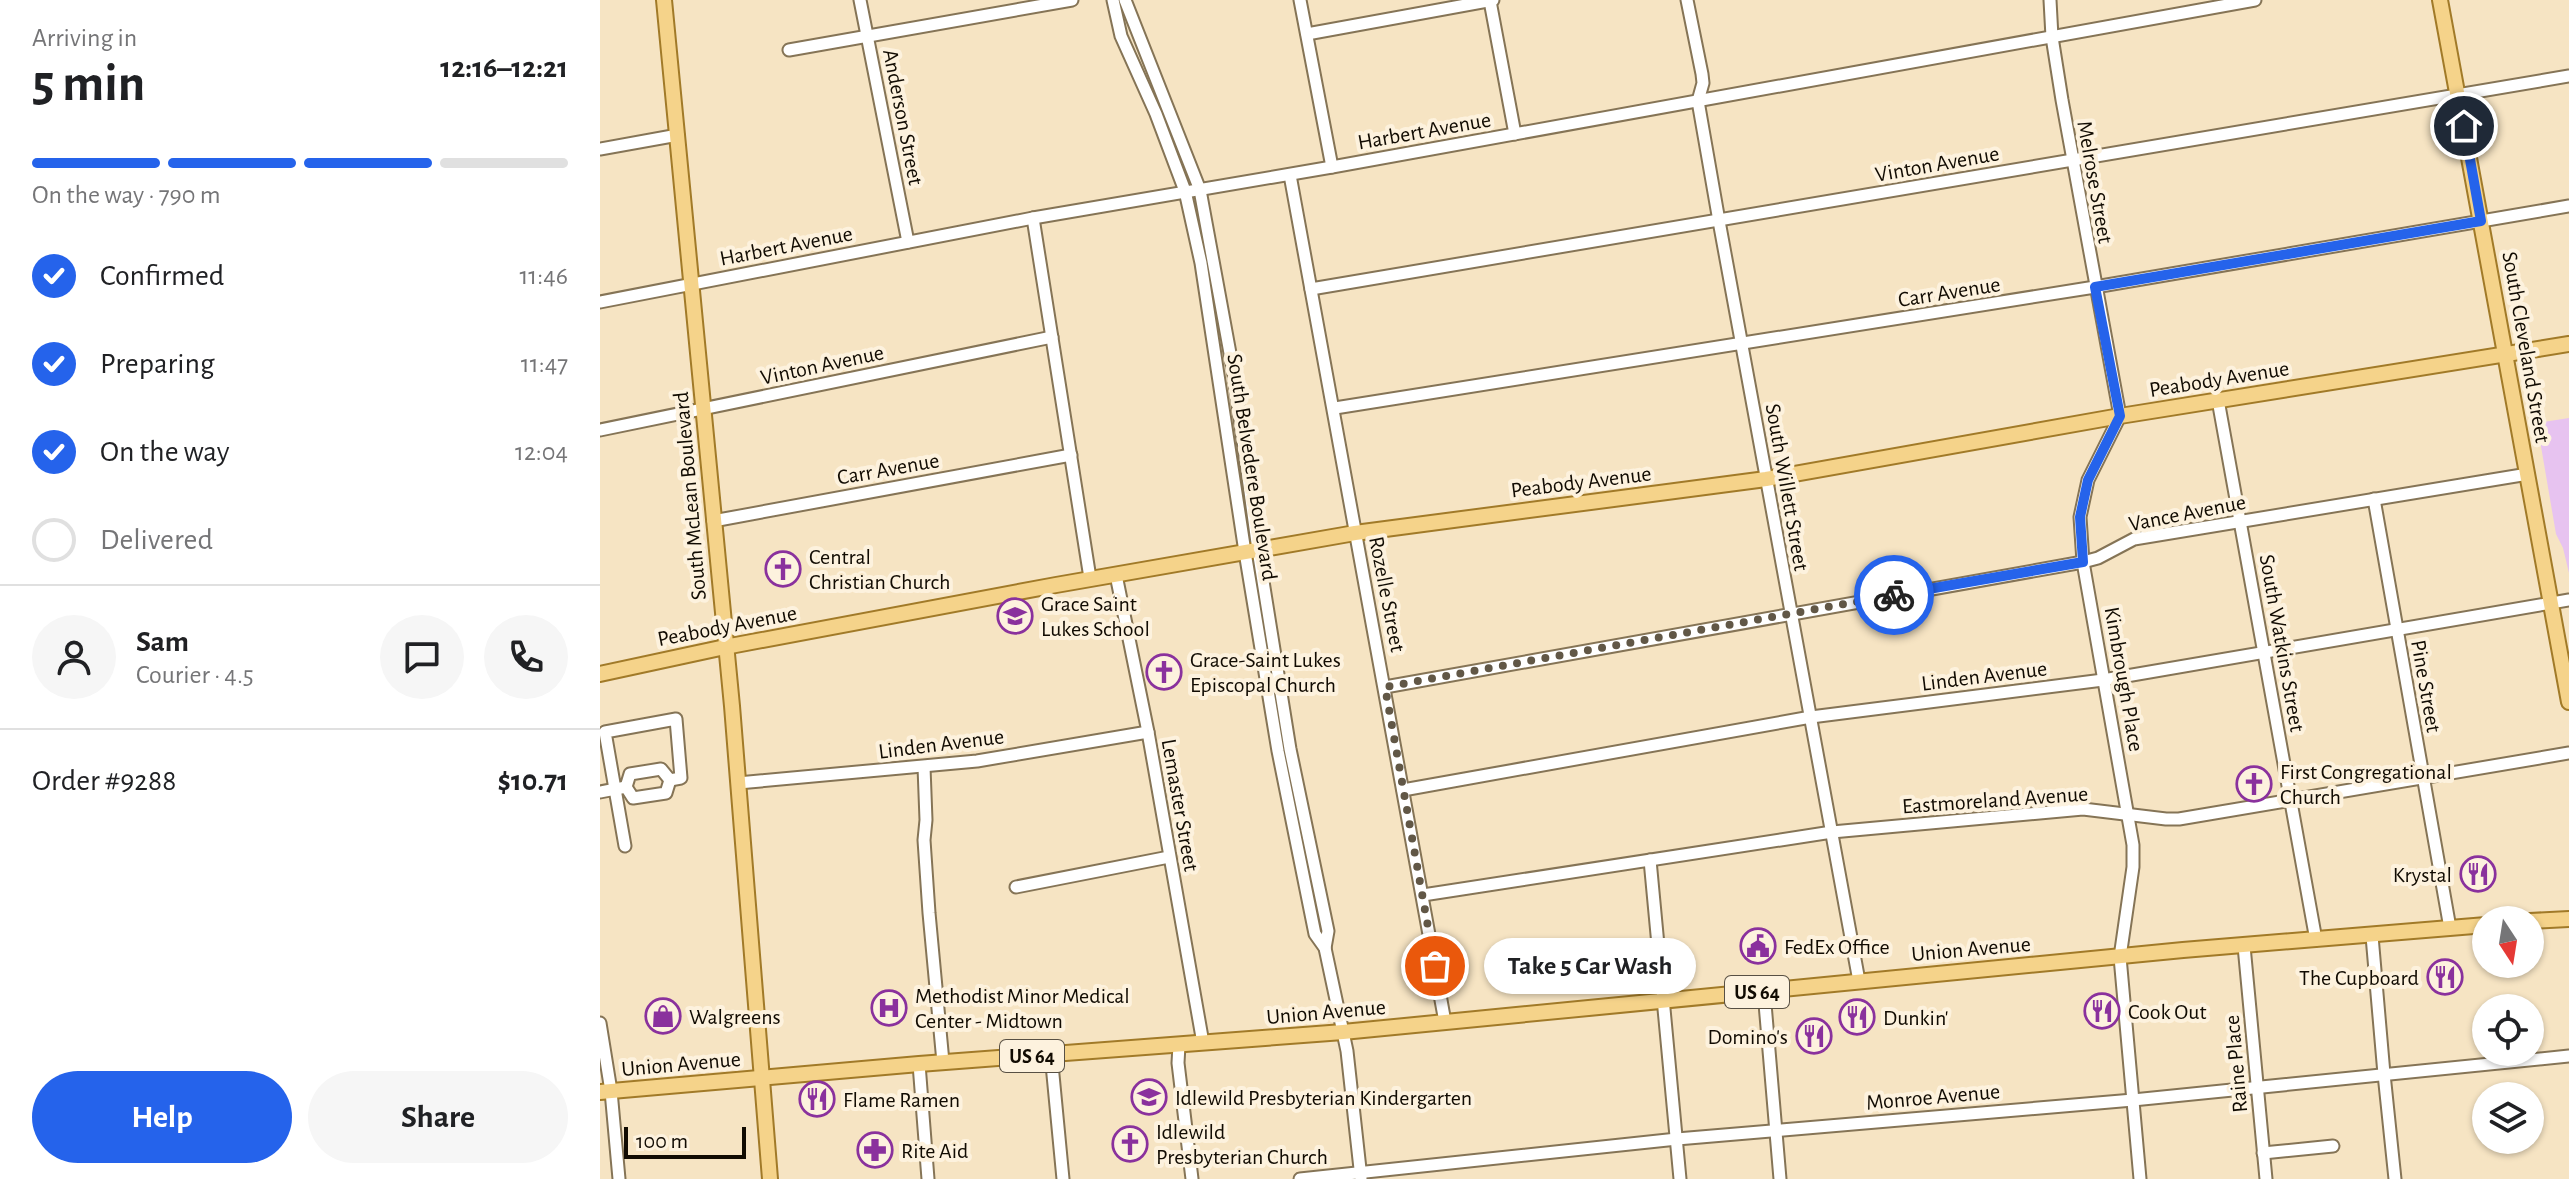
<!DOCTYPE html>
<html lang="en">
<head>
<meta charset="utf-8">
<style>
	:root { --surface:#fff; --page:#f6f6f6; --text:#202124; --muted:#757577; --line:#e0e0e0; --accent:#2563eb }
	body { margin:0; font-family:"Alegreya Sans",sans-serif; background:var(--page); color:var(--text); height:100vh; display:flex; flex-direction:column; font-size:30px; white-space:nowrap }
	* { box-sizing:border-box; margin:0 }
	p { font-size:26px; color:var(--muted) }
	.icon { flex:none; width:44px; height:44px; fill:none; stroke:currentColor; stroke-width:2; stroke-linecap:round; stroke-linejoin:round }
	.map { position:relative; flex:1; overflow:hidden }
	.details { display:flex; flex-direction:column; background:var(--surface); width:600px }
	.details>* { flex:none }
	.needle { width:52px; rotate:168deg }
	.buttons { position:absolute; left:1872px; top:906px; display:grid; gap:16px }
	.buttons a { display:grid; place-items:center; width:72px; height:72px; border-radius:50%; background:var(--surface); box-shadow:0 2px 6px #0004; font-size:40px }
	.scale { position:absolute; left:24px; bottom:20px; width:122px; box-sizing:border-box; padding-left:8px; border:4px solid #110b02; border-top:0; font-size:22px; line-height:28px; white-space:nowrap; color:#110b02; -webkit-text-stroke:6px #fdf2de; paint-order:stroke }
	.pin { position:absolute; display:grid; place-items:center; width:68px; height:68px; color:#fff; margin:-34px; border:4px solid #fff; border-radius:50%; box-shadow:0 2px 8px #0007 }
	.courier { position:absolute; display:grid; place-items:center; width:80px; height:80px; margin:-40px; border:6px solid #2563eb; border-radius:50%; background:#fff; color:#222; box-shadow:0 2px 10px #0007 }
	.bubble { position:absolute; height:56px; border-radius:28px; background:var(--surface); box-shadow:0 2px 6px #0004; font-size:26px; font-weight:700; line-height:56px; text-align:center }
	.overview em { font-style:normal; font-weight:700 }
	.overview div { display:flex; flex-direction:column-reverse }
	.overview { display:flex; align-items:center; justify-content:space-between; height:136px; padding:0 32px }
	h1 { font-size:52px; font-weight:700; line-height:60px }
	.bar { display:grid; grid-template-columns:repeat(4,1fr); gap:12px 8px; align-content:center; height:96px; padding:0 32px }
	.bar i { height:10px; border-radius:6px; background:var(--line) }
	.bar .active { background:var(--accent) }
	.bar p { grid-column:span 4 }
	.line { display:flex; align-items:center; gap:20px; padding:0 32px; border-top:2px solid var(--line) }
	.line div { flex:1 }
	.round { display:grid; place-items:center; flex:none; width:84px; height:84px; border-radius:42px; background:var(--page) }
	ol { padding:0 32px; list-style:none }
	li { display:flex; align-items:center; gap:24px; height:88px }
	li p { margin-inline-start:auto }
	li .icon { padding:8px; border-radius:50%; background:var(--accent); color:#fff; stroke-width:4 }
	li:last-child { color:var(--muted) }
	li i { width:44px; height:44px; border:4px solid var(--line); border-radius:50% }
	.primary-button { display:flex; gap:16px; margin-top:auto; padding:16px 32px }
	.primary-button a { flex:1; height:92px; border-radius:48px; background:var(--accent); color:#fff; font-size:32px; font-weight:700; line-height:92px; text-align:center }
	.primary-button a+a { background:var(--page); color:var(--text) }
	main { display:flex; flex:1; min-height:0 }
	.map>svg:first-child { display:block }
	.green { fill:#e7c3f0 }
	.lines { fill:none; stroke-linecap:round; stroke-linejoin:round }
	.minor-casing { stroke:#857456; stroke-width:15 }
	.major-casing { stroke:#a17a28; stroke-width:18 }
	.minor { stroke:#fff; stroke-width:11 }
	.major { stroke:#f5d38a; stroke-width:14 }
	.done { stroke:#615746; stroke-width:8; stroke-dasharray:0 14.4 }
	.route { stroke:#2563eb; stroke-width:10 }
	.labels { text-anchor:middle; stroke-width:8; stroke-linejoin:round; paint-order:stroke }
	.shield { fill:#fdf2de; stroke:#585044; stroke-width:2 }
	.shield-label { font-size:20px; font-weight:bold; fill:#110b02 }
	.street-label { font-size:22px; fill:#110b02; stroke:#fdf2de }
	.poi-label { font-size:22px; fill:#110b02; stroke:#fdf2de; text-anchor:start }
</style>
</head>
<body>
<main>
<section class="details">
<div class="overview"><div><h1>5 min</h1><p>Arriving in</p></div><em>12:16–12:21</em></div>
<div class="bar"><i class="active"></i><i class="active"></i><i class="active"></i><i></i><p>On the way · 790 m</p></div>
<ol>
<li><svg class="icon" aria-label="check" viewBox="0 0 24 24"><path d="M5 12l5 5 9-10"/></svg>Confirmed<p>11:46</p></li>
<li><svg class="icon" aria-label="check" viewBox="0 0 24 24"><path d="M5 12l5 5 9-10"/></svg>Preparing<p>11:47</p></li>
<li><svg class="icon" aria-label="check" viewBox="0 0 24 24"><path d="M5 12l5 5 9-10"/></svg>On the way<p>12:04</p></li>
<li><i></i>Delivered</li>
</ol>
<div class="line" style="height:144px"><a class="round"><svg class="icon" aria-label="person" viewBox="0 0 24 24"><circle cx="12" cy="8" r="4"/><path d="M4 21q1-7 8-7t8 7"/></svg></a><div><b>Sam</b><p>Courier · 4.5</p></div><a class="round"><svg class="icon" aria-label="chat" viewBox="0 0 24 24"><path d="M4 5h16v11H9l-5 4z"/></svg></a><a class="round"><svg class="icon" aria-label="phone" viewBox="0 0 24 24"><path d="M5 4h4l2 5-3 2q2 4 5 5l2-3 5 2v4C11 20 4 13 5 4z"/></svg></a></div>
<div class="line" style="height:104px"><div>Order #9288</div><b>$10.71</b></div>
<div class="primary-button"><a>Help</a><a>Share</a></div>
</section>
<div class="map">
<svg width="1969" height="1179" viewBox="0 0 1969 1179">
	<rect width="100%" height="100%" fill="#f6e4c3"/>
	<path class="green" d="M1969,418V573L1963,548L1956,534L1937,423Z"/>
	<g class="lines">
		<defs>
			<g id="minor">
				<path d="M260,0L308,242"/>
				<path d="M513,0L521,36L556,114L585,191L601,263L645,552L678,751L715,934L725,948L747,1051L761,1178"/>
				<path d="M525,0L600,190L634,375L658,550L690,749L728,931L725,948"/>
				<path d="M700,0L732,167"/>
				<path d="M1087,0L1102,74L1103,83L1098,101L1119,221L1259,981"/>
				<path d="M1450,0L1452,37L1462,100L1520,416L1488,480L1480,517L1483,562L1533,845V867L1520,957L1540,1179"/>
				<path d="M890,1L915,134"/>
				<path d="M707,34L893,0"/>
				<path d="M189,50L472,0"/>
				<path d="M0,149L78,135"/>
				<path d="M690,175L845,1022"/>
				<path d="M433,218L490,578"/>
				<path d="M711,289L1969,76"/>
				<path d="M0,302L433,218L732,167L1655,0"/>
				<path d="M1618,400L1716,940"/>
				<path d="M735,408L1495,287L1969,206"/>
				<path d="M0,430L452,337"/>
				<path d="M1774,499L1850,928"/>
				<path d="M113,521L471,455"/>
				<path d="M516,575L548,732L603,1043"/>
				<path d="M785,687L1483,562L1498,558L1534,539L1928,474"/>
				<path d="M324,767L326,820L324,840L329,913L343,1062"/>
				<path d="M138,783L377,761L548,732"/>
				<path d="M803,790L1211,717L1503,680L1969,600"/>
				<path d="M0,792L26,787L33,798L66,793L70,780"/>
				<path d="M25,846L5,732L76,719L81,778L70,780L61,769L30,774L26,787"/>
				<path d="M1050,860L1080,1179"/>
				<path d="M416,887L569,857"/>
				<path d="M823,895L1232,832L1483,809L1566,819H1579L1969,753"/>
				<path d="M1772,936L1784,1074L1795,1179"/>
				<path d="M1644,946L1666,1179"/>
				<path d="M1164,992L1180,1179"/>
				<path d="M0,1023L11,1091L19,1179"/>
				<path d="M579,1045L578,1063L592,1179"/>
				<path d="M451,1054L463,1179"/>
				<path d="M319,1064L328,1179"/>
				<path d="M1663,1153L1733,1146"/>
				<path d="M700,1179L1077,1139L1533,1100L1969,1056"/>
			</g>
			<g id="major">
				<path d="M64,0L132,706L170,1179"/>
				<path d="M1840,0L1969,702"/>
				<path d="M0,674L125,647L456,585L755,533L1166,479L1520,416L1969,344"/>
				<path d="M1930,921L1969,919"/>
				<path d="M0,1092L319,1064L743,1032L1583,950L1886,925"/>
			</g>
		</defs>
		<use href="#minor" class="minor-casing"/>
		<use href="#major" class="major-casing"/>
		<use href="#minor" class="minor"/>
		<use href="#major" class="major"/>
	</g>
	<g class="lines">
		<path class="done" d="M835,966L785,687L1294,595"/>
		<path class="route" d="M1294,595L1483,562L1480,517L1488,480L1520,416L1495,287L1881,221L1864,126"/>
	</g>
	<defs>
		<symbol id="church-ring" viewBox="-11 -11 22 22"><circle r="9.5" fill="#fdf2de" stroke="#8a319d" stroke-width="1.5"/><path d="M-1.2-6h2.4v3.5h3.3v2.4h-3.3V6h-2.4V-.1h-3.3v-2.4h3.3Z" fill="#8a319d"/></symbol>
		<symbol id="school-ring" viewBox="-11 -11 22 22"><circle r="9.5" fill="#fdf2de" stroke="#8a319d" stroke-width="1.5"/><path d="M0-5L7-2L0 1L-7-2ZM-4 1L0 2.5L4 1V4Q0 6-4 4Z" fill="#8a319d"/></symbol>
		<symbol id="restaurant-ring" viewBox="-11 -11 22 22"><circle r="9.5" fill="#fdf2de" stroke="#8a319d" stroke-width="1.5"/><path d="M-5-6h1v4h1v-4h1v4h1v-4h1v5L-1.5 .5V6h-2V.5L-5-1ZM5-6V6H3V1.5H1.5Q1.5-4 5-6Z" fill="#8a319d"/></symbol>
		<symbol id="civic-ring" viewBox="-11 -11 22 22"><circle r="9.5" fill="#fdf2de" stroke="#8a319d" stroke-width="1.5"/><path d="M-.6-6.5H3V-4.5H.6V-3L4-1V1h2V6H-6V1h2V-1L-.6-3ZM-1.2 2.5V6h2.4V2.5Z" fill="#8a319d"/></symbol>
		<symbol id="hospital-ring" viewBox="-11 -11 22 22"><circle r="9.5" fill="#fdf2de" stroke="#8a319d" stroke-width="1.5"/><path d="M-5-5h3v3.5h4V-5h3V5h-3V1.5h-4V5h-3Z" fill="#8a319d"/></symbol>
		<symbol id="shop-ring" viewBox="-11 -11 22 22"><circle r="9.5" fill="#fdf2de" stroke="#8a319d" stroke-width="1.5"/><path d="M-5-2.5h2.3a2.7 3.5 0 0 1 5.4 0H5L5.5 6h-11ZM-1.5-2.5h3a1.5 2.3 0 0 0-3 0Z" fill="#8a319d"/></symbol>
		<symbol id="pharmacy-ring" viewBox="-11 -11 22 22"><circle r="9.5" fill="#fdf2de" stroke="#8a319d" stroke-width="1.5"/><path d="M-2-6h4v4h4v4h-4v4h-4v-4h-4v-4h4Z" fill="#8a319d"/></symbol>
	</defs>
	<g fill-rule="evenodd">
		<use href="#church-ring" x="163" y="549" width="40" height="40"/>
		<use href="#school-ring" x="395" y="596" width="40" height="40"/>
		<use href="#church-ring" x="544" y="652" width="40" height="40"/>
		<use href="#church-ring" x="1634" y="764" width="40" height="40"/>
		<use href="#restaurant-ring" x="1858" y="854" width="40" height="40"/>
		<use href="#civic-ring" x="1138" y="926" width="40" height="40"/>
		<use href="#restaurant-ring" x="1825" y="957" width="40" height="40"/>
		<use href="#hospital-ring" x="269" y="988" width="40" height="40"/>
		<use href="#restaurant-ring" x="1482" y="991" width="40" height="40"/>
		<use href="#shop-ring" x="43" y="996" width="40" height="40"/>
		<use href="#restaurant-ring" x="1237" y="997" width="40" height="40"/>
		<use href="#restaurant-ring" x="1194" y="1016" width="40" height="40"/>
		<use href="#school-ring" x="529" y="1077" width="40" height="40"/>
		<use href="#restaurant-ring" x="197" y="1079" width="40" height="40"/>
		<use href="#church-ring" x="510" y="1124" width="40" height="40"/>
		<use href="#pharmacy-ring" x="255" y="1130" width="40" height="40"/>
	</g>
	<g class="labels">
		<g class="shield">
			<rect x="1125" y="976" width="64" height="32" rx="6"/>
			<rect x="400" y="1040" width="64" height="32" rx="6"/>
		</g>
		<g class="shield-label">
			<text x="1157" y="999">US 64</text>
			<text x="432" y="1063">US 64</text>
		</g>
		<g class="street-label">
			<text transform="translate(304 117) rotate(79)" y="8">Anderson Street</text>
			<text transform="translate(824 130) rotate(-10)" y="8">Harbert Avenue</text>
			<text transform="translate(1337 163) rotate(-10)" y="8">Vinton Avenue</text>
			<text transform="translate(1496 182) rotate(80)" y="8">Melrose Street</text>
			<text transform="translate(186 245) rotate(-11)" y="8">Harbert Avenue</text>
			<text transform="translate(1349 291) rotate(-9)" y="8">Carr Avenue</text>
			<text transform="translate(1927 347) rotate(80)" y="8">South Cleveland Street</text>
			<text transform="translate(222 364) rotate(-12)" y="8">Vinton Avenue</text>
			<text transform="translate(1619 378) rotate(-9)" y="8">Peabody Avenue</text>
			<text transform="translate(653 467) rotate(81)" y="8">South Belvedere Boulevard</text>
			<text transform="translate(288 468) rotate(-10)" y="8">Carr Avenue</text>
			<text transform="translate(981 481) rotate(-7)" y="8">Peabody Avenue</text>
			<text transform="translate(1188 487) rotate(80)" y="8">South Willett Street</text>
			<text transform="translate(89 496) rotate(-95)" y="8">South McLean Boulevard</text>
			<text transform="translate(1587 512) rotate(-11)" y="8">Vance Avenue</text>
			<text transform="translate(788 594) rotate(79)" y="8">Rozelle Street</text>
			<text transform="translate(127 625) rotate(-11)" y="8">Peabody Avenue</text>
			<text transform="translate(1683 643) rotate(80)" y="8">South Watkins Street</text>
			<text transform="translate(1384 675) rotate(-7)" y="8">Linden Avenue</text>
			<text transform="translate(1525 679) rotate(80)" y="8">Kimbrough Place</text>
			<text transform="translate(1827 686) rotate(80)" y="8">Pine Street</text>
			<text transform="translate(341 743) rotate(-7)" y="8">Linden Avenue</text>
			<text transform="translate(1395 799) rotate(-4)" y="8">Eastmoreland Avenue</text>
			<text transform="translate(581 805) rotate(80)" y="8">Lemaster Street</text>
			<text transform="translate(1371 948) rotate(-5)" y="8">Union Avenue</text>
			<text transform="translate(726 1011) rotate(-5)" y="8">Union Avenue</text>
			<text transform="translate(81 1063) rotate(-5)" y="8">Union Avenue</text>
			<text transform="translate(1635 1064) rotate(-95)" y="8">Raine Place</text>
			<text transform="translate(1333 1096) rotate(-5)" y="8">Monroe Avenue</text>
		</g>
		<g class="poi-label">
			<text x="209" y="564">Central<tspan x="209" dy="25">Christian Church</tspan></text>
			<text x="441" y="611">Grace Saint<tspan x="441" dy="25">Lukes School</tspan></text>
			<text x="590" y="667">Grace-Saint Lukes<tspan x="590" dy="25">Episcopal Church</tspan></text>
			<text x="1680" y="779">First Congregational<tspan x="1680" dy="25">Church</tspan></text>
			<text x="1852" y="882" text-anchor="end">Krystal</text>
			<text x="1184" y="954">FedEx Office</text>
			<text x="1819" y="985" text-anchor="end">The Cupboard</text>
			<text x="315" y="1003">Methodist Minor Medical<tspan x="315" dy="25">Center - Midtown</tspan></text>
			<text x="1528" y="1019">Cook Out</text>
			<text x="89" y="1024">Walgreens</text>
			<text x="1283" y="1025">Dunkin'</text>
			<text x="1188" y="1044" text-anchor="end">Domino's</text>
			<text x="575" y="1105">Idlewild Presbyterian Kindergarten</text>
			<text x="243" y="1107">Flame Ramen</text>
			<text x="556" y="1139">Idlewild<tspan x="556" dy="25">Presbyterian Church</tspan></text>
			<text x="301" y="1158">Rite Aid</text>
		</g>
	</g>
</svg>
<div class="buttons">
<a><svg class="needle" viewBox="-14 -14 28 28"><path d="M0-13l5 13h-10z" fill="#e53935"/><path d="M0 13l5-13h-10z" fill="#757577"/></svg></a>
<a><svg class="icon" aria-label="locate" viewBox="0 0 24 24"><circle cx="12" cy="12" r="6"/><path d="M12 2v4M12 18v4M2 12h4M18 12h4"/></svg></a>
<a><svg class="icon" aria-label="layers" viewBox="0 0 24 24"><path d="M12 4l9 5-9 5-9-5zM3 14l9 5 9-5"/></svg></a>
</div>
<div class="scale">100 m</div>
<div class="pin" style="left:835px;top:966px;background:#ea580c"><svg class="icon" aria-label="bag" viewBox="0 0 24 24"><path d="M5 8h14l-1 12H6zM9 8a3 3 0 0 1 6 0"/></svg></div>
<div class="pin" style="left:1864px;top:126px;background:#1f2937"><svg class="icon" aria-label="home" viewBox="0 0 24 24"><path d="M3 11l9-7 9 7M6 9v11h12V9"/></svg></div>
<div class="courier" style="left:1294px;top:595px"><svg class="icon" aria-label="bike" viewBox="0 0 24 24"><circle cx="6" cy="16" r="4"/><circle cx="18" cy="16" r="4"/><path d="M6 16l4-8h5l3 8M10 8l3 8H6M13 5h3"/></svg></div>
<div class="bubble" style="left:884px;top:938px;width:212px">Take 5 Car Wash</div>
</div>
</main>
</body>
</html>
